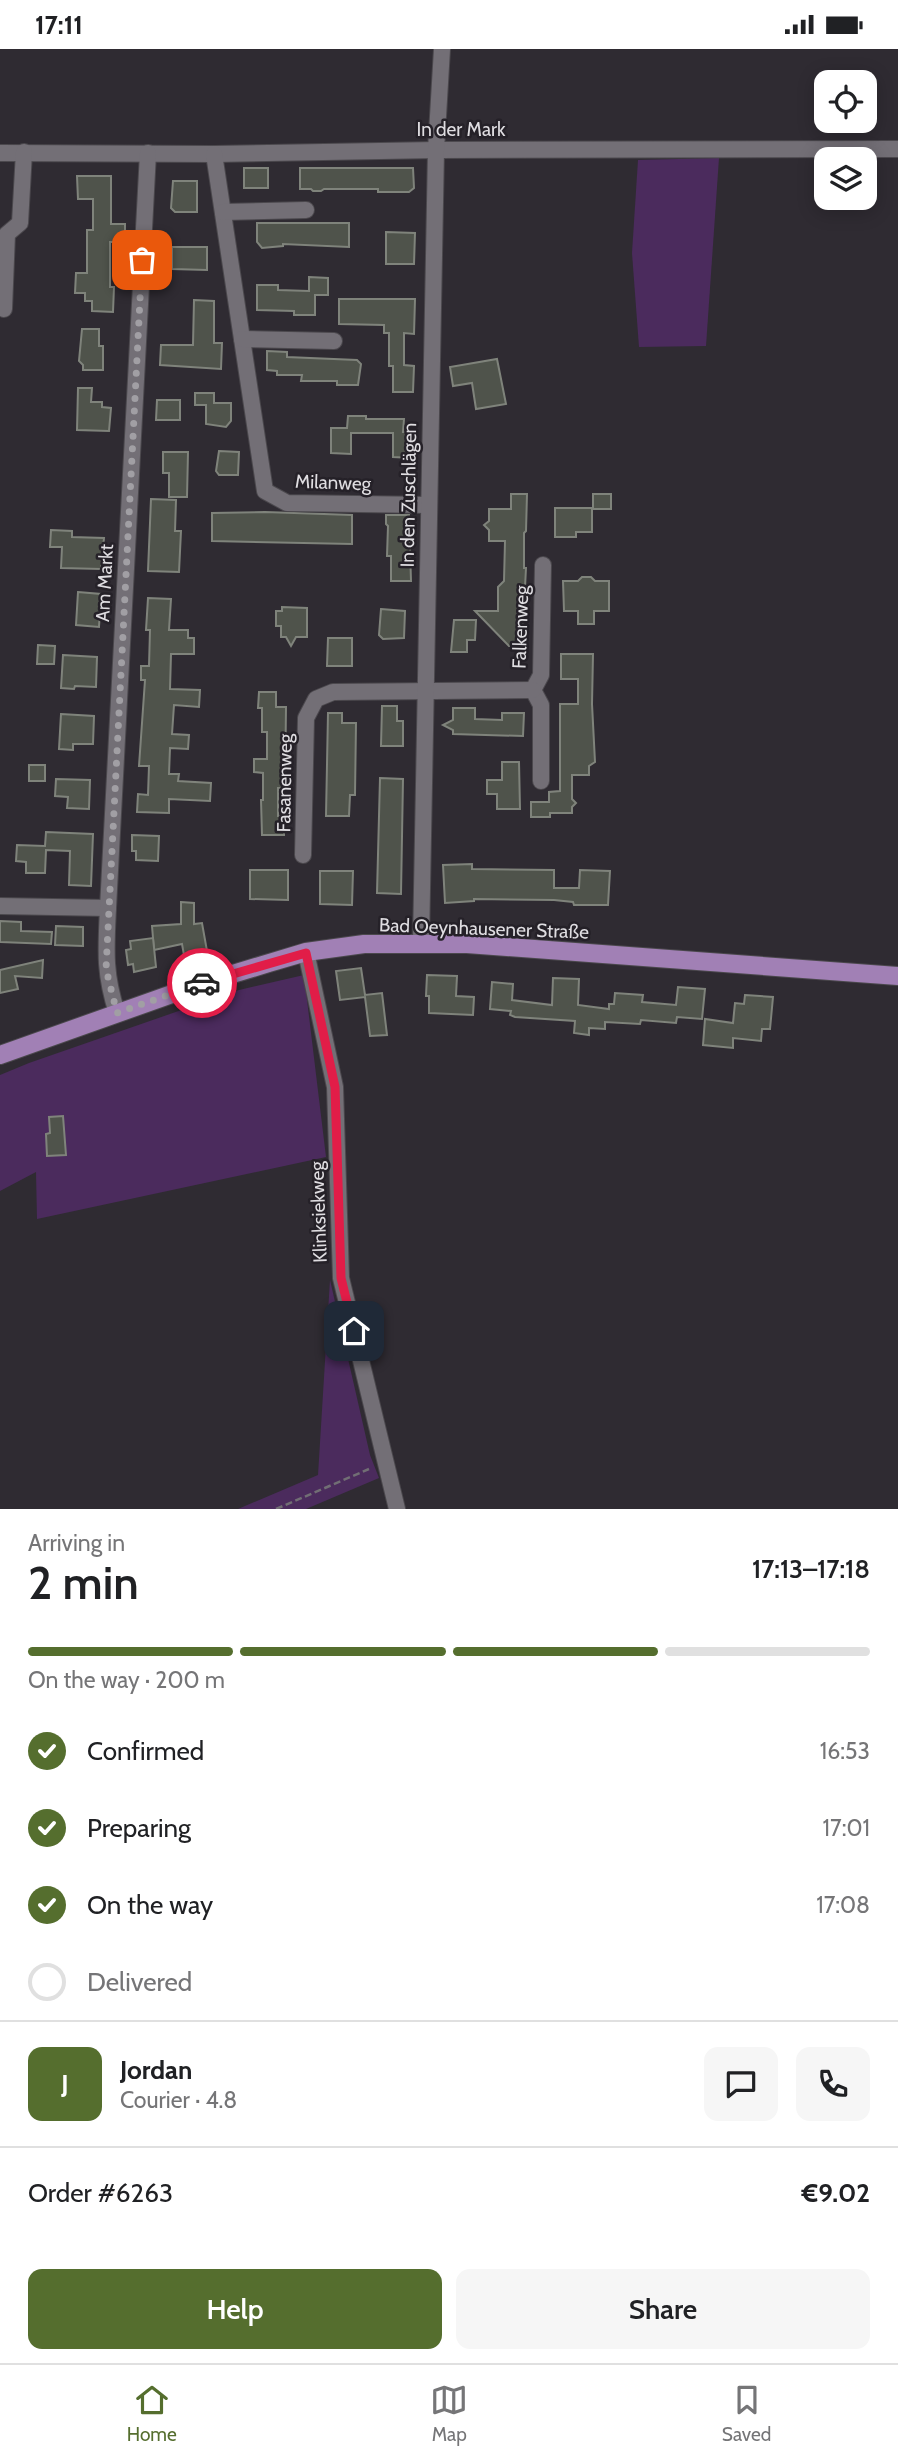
<!DOCTYPE html>
<html lang="en">
<head>
<meta charset="utf-8">
<style>
	:root { --surface:#fff; --page:#f6f6f6; --text:#202124; --muted:#757577; --line:#e0e0e0; --accent:#556e2e }
	body { margin:0; font-family:Cabin,sans-serif; background:var(--page); color:var(--text); height:100vh; display:flex; flex-direction:column; font-size:26px; white-space:nowrap }
	* { box-sizing:border-box; margin:0 }
	p { font-size:23px; color:var(--muted) }
	.icon { flex:none; width:38px; height:38px; fill:none; stroke:currentColor; stroke-width:2; stroke-linecap:round; stroke-linejoin:round }
	.map { position:relative; height:1460px; overflow:hidden }
	.details { display:flex; flex-direction:column; background:var(--surface); flex:1 }
	.details>* { flex:none }
	.controls { position:absolute; left:814px; top:21px; display:grid; gap:14px }
	.controls a { display:grid; place-items:center; width:63px; height:63px; border-radius:14px; background:var(--surface); box-shadow:0 4px 18px #0003; font-size:35px }
	.pin { position:absolute; display:grid; place-items:center; width:60px; height:60px; color:#fff; margin:-30px; border-radius:14px; box-shadow:0 4px 10px #0006 }
	.courier { position:absolute; display:grid; place-items:center; width:70px; height:70px; margin:-35px; border:5px solid #e11d48; border-radius:50%; background:#fff; color:#222; box-shadow:0 2px 9px #0007 }
	.summary em { font-style:normal; font-weight:600 }
	.summary div { display:flex; flex-direction:column-reverse }
	.summary { display:flex; align-items:center; justify-content:space-between; height:119px; padding:0 28px }
	h1 { font-size:46px; font-weight:600; line-height:52px }
	.bar { display:grid; grid-template-columns:repeat(4,1fr); gap:10px 7px; align-content:center; height:84px; padding:0 28px }
	.bar i { height:9px; border-radius:5px; background:var(--line) }
	.bar .on { background:var(--accent) }
	.bar p { grid-column:span 4 }
	.line { display:flex; align-items:center; gap:18px; padding:0 28px; border-top:2px solid var(--line) }
	.line div { flex:1 }
	.round { display:grid; place-items:center; flex:none; width:74px; height:74px; border-radius:14px; background:var(--page) }
	ol { padding:0 28px; list-style:none }
	li { display:flex; align-items:center; gap:21px; height:77px }
	li p { margin-inline-start:auto }
	li .icon { padding:7px; border-radius:50%; background:var(--accent); color:#fff; stroke-width:4 }
	li:last-child { color:var(--muted) }
	li i { width:38px; height:38px; border:4px solid var(--line); border-radius:50% }
	.cta { display:flex; gap:14px; margin-top:auto; padding:14px 28px }
	.cta a { flex:1; height:80px; border-radius:14px; background:var(--accent); color:#fff; font-size:28px; font-weight:600; line-height:80px; text-align:center }
	.cta a+a { background:var(--page); color:var(--text) }
	.status { display:flex; justify-content:space-between; align-items:center; height:49px; padding:0 35px; background:var(--surface); direction:ltr }
	.status svg { height:19px; fill:currentColor }
	.tabs { display:flex; justify-content:space-around; align-items:center; height:98px; border-top:2px solid var(--line); background:var(--surface); font-size:19px; color:var(--muted) }
	.tabs a { display:grid; justify-items:center; gap:4px }
	.tabs .on { color:var(--accent) }
	.map>svg:first-child { display:block }
	.green { fill:#4b2b5d }
	.building { fill:#4f534b; stroke:#7f837b; stroke-width:2 }
	.lines { fill:none; stroke-linecap:round; stroke-linejoin:round }
	.minor-casing { stroke:#4b484d; stroke-width:18 }
	.major-casing { stroke:#4b484d; stroke-width:20 }
	.path { stroke:#716e74; stroke-width:2.5; stroke-dasharray:7 3.5; stroke-linecap:butt }
	.minor { stroke:#736f76; stroke-width:16 }
	.major { stroke:#a180b5; stroke-width:18 }
	.done { stroke:#a19fa4; stroke-width:7; stroke-dasharray:0 12.6 }
	.route { stroke:#e11d48; stroke-width:9 }
	.labels { text-anchor:middle; stroke-width:5; stroke-linejoin:round; paint-order:stroke }
	.street-label { font-size:19px; fill:#dfdde1; stroke:#252128 }
</style>
</head>
<body>
<div class="status"><b>17:11</b><svg viewBox="0 0 49 12"><path d="M0 12V9h3v3zM5 12V6h3v6zM10 12V3h3v9zM15 12V0h3v12zM26 1h20v11H26zM47 4h2v5h-2z"/></svg></div>
<div class="map">
<svg width="898" height="1460" viewBox="0 0 898 1460">
	<rect width="100%" height="100%" fill="#2f2b32"/>
	<g class="green">
		<path d="M719,109L706,297L639,298L632,204L638,111Z"/>
		<path d="M304,926L326,1108L37,1170L36,1123L0,1142V1026L29,1014L239,941Z"/>
		<path d="M330,1231L370,1406L379,1429L306,1460H238L318,1426Z"/>
	</g>
	<g class="building">
		<rect x="244" y="119" width="24" height="20"/>
		<path d="M300,119H413L414,139L409,143H378V140H324L321,142H313L311,140H300Z"/>
		<path d="M77,127H111V175H125V193H110V238H114L113,263L92,262V252H85V244H75L76,224H87V181H93V150H78Z"/>
		<path d="M173,132H197V163H175L171,159Z"/>
		<path d="M257,174H349V198L283,195V197L262,199L257,193Z"/>
		<path d="M386,183L415,184L414,215H386Z"/>
		<path d="M172,198H207V221L172,220Z"/>
		<path d="M309,228L328,229V246H315V266H294V262L257,261V236H278V241L309,242Z"/>
		<path d="M339,250H415L414,285L404,284V316L414,317L413,343H393V317H389V284H384V276L339,275Z"/>
		<path d="M194,251L214,252V294H222L221,320L160,316L161,296H193Z"/>
		<path d="M82,280H99V297H103V321H83V316L79,312Z"/>
		<path d="M267,302L287,303V308L357,311L361,315L358,336H337V332H301L302,326H277V322L267,321Z"/>
		<path d="M497,310L506,355L476,360L472,334L453,337L450,318Z"/>
		<path d="M78,339H92L91,353H102V358L111,359L109,382L77,381Z"/>
		<path d="M195,344H214V354H231V372L226,378L206,375V356H195Z"/>
		<path d="M157,351H180V371H156Z"/>
		<path d="M348,367H366V370H404L403,383H413L412,409L393,408V384H351V405L331,404V379H347Z"/>
		<path d="M219,402L239,403L238,426H219L216,422Z"/>
		<path d="M163,403H188L187,448H169V424H163Z"/>
		<path d="M511,445H527L526,482L524,484V519H526L522,597H509L475,562H498V538L504,532L505,492H489V481L484,476L489,472V460H511Z"/>
		<rect x="593" y="445" width="18" height="15"/>
		<path d="M151,450L176,451L175,482H181L179,523L148,522Z"/>
		<path d="M555,459H592V483H576V488H555Z"/>
		<path d="M265,463L352,466V495L212,492V464Z"/>
		<path d="M386,466H409L411,532H391V507H387L388,477L386,475Z"/>
		<path d="M51,481L72,482V488L104,489L101,520L61,519L62,498H50Z"/>
		<path d="M582,528H591L595,532H609V562H594V575H578V562H564L563,532H578Z"/>
		<path d="M78,543L101,545L99,578L76,576Z"/>
		<path d="M148,549L171,550L169,581H188V589H194V605H171L170,640L200,641L199,658L174,656L172,685L189,686L188,700L170,699L169,725H179L178,732L211,734L210,752L169,750V764L137,763L138,745L148,746L149,717H139L145,631H141V617H149L150,581H146Z"/>
		<path d="M282,558L307,559V588H296L291,597L286,588H281V577H276V562H282Z"/>
		<path d="M381,560L405,562L404,589L383,590L379,586Z"/>
		<path d="M454,571H476L475,591H467V603H451Z"/>
		<path d="M328,589H352V617H327Z"/>
		<path d="M38,596L55,597L54,615H37Z"/>
		<path d="M561,605H593L592,655L595,713L589,717V726H572V750L576,754L572,758V764H550V768H531V753H549V743L560,742V655H578V630H561Z"/>
		<path d="M63,606L97,608L96,638L75,637L74,640L61,639Z"/>
		<path d="M259,643H276V658H286L285,739H278V767H284V786H262L261,751H263V724L254,723V710H267V683H262V659H258Z"/>
		<path d="M382,657H397V672H403V697H381Z"/>
		<path d="M453,659H475V670L502,671V664H524L523,687L453,685V681L443,676L453,671Z"/>
		<path d="M328,664H342V674H356L355,746H350L349,767H326Z"/>
		<path d="M61,665L94,667L93,695H73V701L59,700Z"/>
		<path d="M502,713H519L520,760H497V745H487V731H502Z"/>
		<rect x="29" y="716" width="16" height="16"/>
		<path d="M380,729L403,730L401,845L377,844Z"/>
		<path d="M56,730L90,731L89,760L67,759L68,748L55,747Z"/>
		<path d="M46,783L93,785L91,837L69,836L70,802L46,801L45,824H26V813L16,812L17,796L45,797Z"/>
		<path d="M132,786L159,787L158,812L136,811V802H132Z"/>
		<path d="M472,815V820L554,821V839H579L580,821L610,822L608,856H574L573,853L554,851L474,850V852L445,854L443,816Z"/>
		<path d="M250,821H288V851L250,850Z"/>
		<path d="M320,822H353L352,856L320,855Z"/>
		<path d="M181,853L194,854V875L202,874L207,902L184,906L182,895L154,901L152,877L181,875Z"/>
		<path d="M0,872L21,873V882L52,883L51,895L0,893Z"/>
		<path d="M56,877L83,878V897L55,896Z"/>
		<path d="M153,889L156,918L134,923L133,915L128,916L126,901L131,900L130,892Z"/>
		<path d="M43,911L42,929L15,927L18,940L0,944V921Z"/>
		<path d="M361,919L365,946L382,944L387,986L370,987L365,948L340,951L336,922Z"/>
		<path d="M427,926L457,927L456,947L474,948L473,966L429,964V947H426Z"/>
		<path d="M553,929L579,930L578,956L609,960V955H614L615,944L643,946L642,953L676,956L678,938L705,940L702,970L677,968L676,974L641,971L640,975L605,973V980L589,979V986L574,984L575,972L515,968L510,966L511,962L490,960L492,933L513,935L512,951L552,956Z"/>
		<path d="M745,946L773,948L770,980H762L761,992L733,989V999L703,996L705,970L733,974L735,954L744,955Z"/>
		<path d="M63,1067L66,1106L47,1107L46,1085L50,1084L49,1068Z"/>
	</g>
	<g class="lines">
		<defs>
			<g id="minor">
				<path d="M0,104L214,105L436,101L898,100"/>
				<path d="M214,105L265,442L287,454L429,456"/>
				<path d="M223,163L306,161"/>
				<path d="M4,260L7,185L20,174L24,103"/>
				<path d="M242,290L334,292"/>
				<path d="M541,732V656L533,641L541,626L543,516"/>
				<path d="M303,806L306,669L316,650L333,643L533,641"/>
				<path d="M0,857L108,859"/>
				<path d="M421,893L436,101L442,0"/>
				<path d="M306,903L335,1038L341,1229L397,1460"/>
				<path d="M117,964C104,924 106,901 108,859L148,104"/>
			</g>
			<path id="major" d="M0,1006L203,934L269,914L306,903L364,895H467L898,927"/>
		</defs>
		<use href="#minor" class="minor-casing"/>
		<use href="#major" class="major-casing"/>
		<path class="path" d="M276,1460L369,1420"/>
		<use href="#minor" class="minor"/>
		<use href="#major" class="major"/>
	</g>
	<g class="lines">
		<path class="done" d="M142,211L106,920L117,964L202,934"/>
		<path class="route" d="M202,934L306,904L335,1038L341,1229L354,1282"/>
	</g>
	<g class="labels">
		<g class="street-label">
			<text x="461" y="87">In der Mark</text>
			<text transform="translate(333 433) rotate(2)" y="7">Milanweg</text>
			<text transform="translate(408 446) rotate(-89)" y="7">In den Zuschlägen</text>
			<text transform="translate(104 534) rotate(-87)" y="7">Am Markt</text>
			<text transform="translate(520 578) rotate(-88)" y="7">Falkenweg</text>
			<text transform="translate(284 734) rotate(-89)" y="7">Fasanenweg</text>
			<text transform="translate(484 879) rotate(2)" y="7">Bad Oeynhausener Straße</text>
			<text transform="translate(318 1163) rotate(-92)" y="7">Klinksiekweg</text>
		</g>
	</g>
</svg>
<div class="controls">
<a><svg class="icon" aria-label="locate" viewBox="0 0 24 24"><circle cx="12" cy="12" r="6"/><path d="M12 2v4M12 18v4M2 12h4M18 12h4"/></svg></a>
<a><svg class="icon" aria-label="layers" viewBox="0 0 24 24"><path d="M12 4l9 5-9 5-9-5zM3 14l9 5 9-5"/></svg></a>
</div>
<div class="pin" style="left:142px;top:211px;background:#ea580c"><svg class="icon" aria-label="bag" viewBox="0 0 24 24"><path d="M5 8h14l-1 12H6zM9 8a3 3 0 0 1 6 0"/></svg></div>
<div class="pin" style="left:354px;top:1282px;background:#1f2937"><svg class="icon" aria-label="home" viewBox="0 0 24 24"><path d="M3 11l9-7 9 7M6 9v11h12V9"/></svg></div>
<div class="courier" style="left:202px;top:934px"><svg class="icon" aria-label="car" viewBox="0 0 24 24"><path d="M5 17H2v-5l4-1 3-4h7l3 4 3 1v5h-3M9 17h6M6 11h13"/><circle cx="7" cy="17" r="2"/><circle cx="17" cy="17" r="2"/></svg></div>
</div>
<section class="details">
<div class="summary"><div><h1>2 min</h1><p>Arriving in</p></div><em>17:13–17:18</em></div>
<div class="bar"><i class="on"></i><i class="on"></i><i class="on"></i><i></i><p>On the way · 200 m</p></div>
<ol>
<li><svg class="icon" aria-label="check" viewBox="0 0 24 24"><path d="M5 12l5 5 9-10"/></svg>Confirmed<p>16:53</p></li>
<li><svg class="icon" aria-label="check" viewBox="0 0 24 24"><path d="M5 12l5 5 9-10"/></svg>Preparing<p>17:01</p></li>
<li><svg class="icon" aria-label="check" viewBox="0 0 24 24"><path d="M5 12l5 5 9-10"/></svg>On the way<p>17:08</p></li>
<li><i></i>Delivered</li>
</ol>
<div class="line" style="height:126px"><b class="round" style="background:var(--accent);color:#fff">J</b><div><b>Jordan</b><p>Courier · 4.8</p></div><a class="round"><svg class="icon" aria-label="chat" viewBox="0 0 24 24"><path d="M4 5h16v11H9l-5 4z"/></svg></a><a class="round"><svg class="icon" aria-label="phone" viewBox="0 0 24 24"><path d="M5 4h4l2 5-3 2q2 4 5 5l2-3 5 2v4C11 20 4 13 5 4z"/></svg></a></div>
<div class="line" style="height:91px"><div>Order #6263</div><b>€9.02</b></div>
<div class="cta"><a>Help</a><a>Share</a></div>
</section>
<nav class="tabs">
<a class="on"><svg class="icon" aria-label="home" viewBox="0 0 24 24"><path d="M3 11l9-7 9 7M6 9v11h12V9"/></svg>Home</a>
<a><svg class="icon" aria-label="map" viewBox="0 0 24 24"><path d="M3 6l6-2 6 2 6-2v14l-6 2-6-2-6 2zM9 4v14M15 6v14"/></svg>Map</a>
<a><svg class="icon" aria-label="saved" viewBox="0 0 24 24"><path d="M7 4h10v16l-5-4-5 4z"/></svg>Saved</a>
</nav>
</body>
</html>
